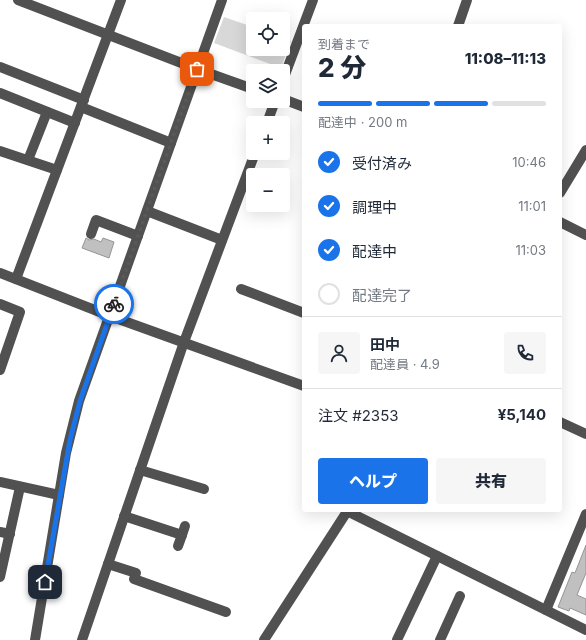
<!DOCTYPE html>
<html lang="ja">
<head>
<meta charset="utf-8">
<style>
	:root { --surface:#fff; --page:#f6f6f7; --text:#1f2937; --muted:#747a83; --line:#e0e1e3; --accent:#1a73e8 }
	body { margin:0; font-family:Inter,"Noto Sans JP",sans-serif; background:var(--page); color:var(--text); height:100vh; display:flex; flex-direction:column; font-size:15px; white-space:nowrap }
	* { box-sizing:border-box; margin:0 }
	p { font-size:13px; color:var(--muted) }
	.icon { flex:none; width:22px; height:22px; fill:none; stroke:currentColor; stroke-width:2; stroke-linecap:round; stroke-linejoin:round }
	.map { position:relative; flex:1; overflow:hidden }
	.side { position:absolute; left:302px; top:24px; width:260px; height:488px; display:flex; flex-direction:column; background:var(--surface); border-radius:4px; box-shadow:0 4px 16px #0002 }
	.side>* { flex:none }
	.buttons { position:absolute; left:246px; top:12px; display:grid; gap:8px }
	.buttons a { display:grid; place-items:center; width:44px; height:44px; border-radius:4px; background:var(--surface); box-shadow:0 4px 16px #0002; font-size:20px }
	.pin { position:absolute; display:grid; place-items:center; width:34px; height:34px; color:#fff; margin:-17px; border-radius:8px; box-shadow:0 2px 6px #0006 }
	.courier { position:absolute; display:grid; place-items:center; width:40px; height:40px; margin:-20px; border:3px solid #1a73e8; border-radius:50%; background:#fff; color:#222; box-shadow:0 1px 5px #0007 }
	.overview em { font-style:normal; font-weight:800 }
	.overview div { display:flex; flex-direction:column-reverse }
	.overview { display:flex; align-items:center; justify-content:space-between; height:68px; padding:0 16px }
	h1 { font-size:26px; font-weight:800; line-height:30px }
	.bar { display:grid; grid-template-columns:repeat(4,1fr); gap:6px 4px; align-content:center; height:48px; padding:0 16px }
	.bar i { height:5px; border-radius:3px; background:var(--line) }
	.bar .current { background:var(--accent) }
	.bar p { grid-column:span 4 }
	.line { display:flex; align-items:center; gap:10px; padding:0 16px; border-top:1px solid var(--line) }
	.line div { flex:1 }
	.round { display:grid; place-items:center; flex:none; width:42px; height:42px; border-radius:4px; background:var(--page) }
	ol { padding:0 16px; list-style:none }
	li { display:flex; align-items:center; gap:12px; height:44px }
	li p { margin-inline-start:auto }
	li .icon { padding:4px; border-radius:50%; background:var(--accent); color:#fff; stroke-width:4 }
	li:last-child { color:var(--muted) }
	li i { width:22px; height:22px; border:2px solid var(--line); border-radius:50% }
	.action { display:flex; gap:8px; margin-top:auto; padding:8px 16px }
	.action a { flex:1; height:46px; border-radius:4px; background:var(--accent); color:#fff; font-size:16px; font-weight:800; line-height:46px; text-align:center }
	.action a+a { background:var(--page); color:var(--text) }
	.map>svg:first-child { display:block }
	.green { fill:#d8d8d8 }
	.building { fill:#c0c0c0; stroke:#959595 }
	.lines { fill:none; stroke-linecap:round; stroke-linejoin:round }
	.minor { stroke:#515151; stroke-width:10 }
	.done { stroke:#595959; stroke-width:4; stroke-dasharray:0 7.2 }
	.route { stroke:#1a73e8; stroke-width:5 }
</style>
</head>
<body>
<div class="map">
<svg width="586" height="640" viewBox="0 0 586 640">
	<rect width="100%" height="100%" fill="#fff"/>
	<path class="green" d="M224,17L253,27V49H283V38L291,41L281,68L214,43Z"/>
	<g class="building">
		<path d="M86,238L89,240L94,239L101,242L103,238L114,242L109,258L82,248Z"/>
		<path d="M586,545V573L577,595L586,599V615L570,608L569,611L558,607L572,572L575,573Z"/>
	</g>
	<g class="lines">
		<g class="minor">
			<path d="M18,0L197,69L253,89"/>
			<path d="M458,26L467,0"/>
			<path d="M0,67L84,100"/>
			<path d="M283,80L313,0"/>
			<path d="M0,93L75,123"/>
			<path d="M283,99L304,107"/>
			<path d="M81,107L171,143"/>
			<path d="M267,123L275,101"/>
			<path d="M0,151L57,170"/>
			<path d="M28,160L47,112"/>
			<path d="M560,193L586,150"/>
			<path d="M147,211L222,240"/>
			<path d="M560,222L586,235"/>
			<path d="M91,234L96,220L138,236"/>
			<path d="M0,273L110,316L304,386"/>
			<path d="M16,279L121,0"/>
			<path d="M241,289L304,313"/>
			<path d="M0,304L20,312L0,370"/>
			<path d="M560,422L586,434"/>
			<path d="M140,470L204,489"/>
			<path d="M0,482L59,495"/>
			<path d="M347,511L586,630"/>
			<path d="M124,516L182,535L178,546"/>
			<path d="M0,532L10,534"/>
			<path d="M182,535L185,526"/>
			<path d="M108,564L136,573L134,579L226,612"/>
			<path d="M0,577L20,487"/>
			<path d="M546,610L586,514"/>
			<path d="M35,640L66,453L79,401L222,0"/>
			<path d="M82,640L184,342L255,153"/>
			<path d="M264,640L348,510"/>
			<path d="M397,640L437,556"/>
			<path d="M440,640L460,596"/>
		</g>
	</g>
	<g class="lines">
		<path class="done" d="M114,304L197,69"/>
		<path class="route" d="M45,582L70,440L80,401L114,304"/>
	</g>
</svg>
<div class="buttons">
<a><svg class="icon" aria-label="locate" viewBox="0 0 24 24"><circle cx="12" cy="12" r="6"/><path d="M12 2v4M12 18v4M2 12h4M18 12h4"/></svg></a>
<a><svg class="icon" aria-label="layers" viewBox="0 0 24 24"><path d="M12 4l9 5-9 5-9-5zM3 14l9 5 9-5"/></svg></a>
<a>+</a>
<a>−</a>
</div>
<div class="pin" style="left:197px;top:69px;background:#ea580c"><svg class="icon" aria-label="bag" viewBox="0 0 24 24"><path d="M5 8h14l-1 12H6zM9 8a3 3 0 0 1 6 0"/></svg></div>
<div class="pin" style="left:45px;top:582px;background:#1f2937"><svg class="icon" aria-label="home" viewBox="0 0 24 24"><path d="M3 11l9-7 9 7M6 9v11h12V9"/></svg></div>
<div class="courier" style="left:114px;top:304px"><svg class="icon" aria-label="bike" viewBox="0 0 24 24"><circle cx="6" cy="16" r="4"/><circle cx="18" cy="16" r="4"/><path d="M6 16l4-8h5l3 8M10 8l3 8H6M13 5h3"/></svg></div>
<section class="side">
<div class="overview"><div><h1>2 分</h1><p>到着まで</p></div><em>11:08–11:13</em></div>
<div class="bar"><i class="current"></i><i class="current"></i><i class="current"></i><i></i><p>配達中 · 200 m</p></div>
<ol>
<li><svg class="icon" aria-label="check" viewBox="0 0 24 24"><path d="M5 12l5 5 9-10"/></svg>受付済み<p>10:46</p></li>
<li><svg class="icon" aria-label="check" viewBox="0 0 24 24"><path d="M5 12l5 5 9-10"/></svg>調理中<p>11:01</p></li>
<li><svg class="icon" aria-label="check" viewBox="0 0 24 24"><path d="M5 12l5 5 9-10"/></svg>配達中<p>11:03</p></li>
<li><i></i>配達完了</li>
</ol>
<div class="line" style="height:72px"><a class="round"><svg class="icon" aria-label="person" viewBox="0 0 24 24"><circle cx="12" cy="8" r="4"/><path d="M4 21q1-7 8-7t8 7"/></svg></a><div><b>田中</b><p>配達員 · 4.9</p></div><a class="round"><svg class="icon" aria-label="phone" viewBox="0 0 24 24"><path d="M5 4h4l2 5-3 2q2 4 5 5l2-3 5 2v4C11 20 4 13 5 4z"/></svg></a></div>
<div class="line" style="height:52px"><div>注文 #2353</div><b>¥5,140</b></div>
<div class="action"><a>ヘルプ</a><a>共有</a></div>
</section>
</div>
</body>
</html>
